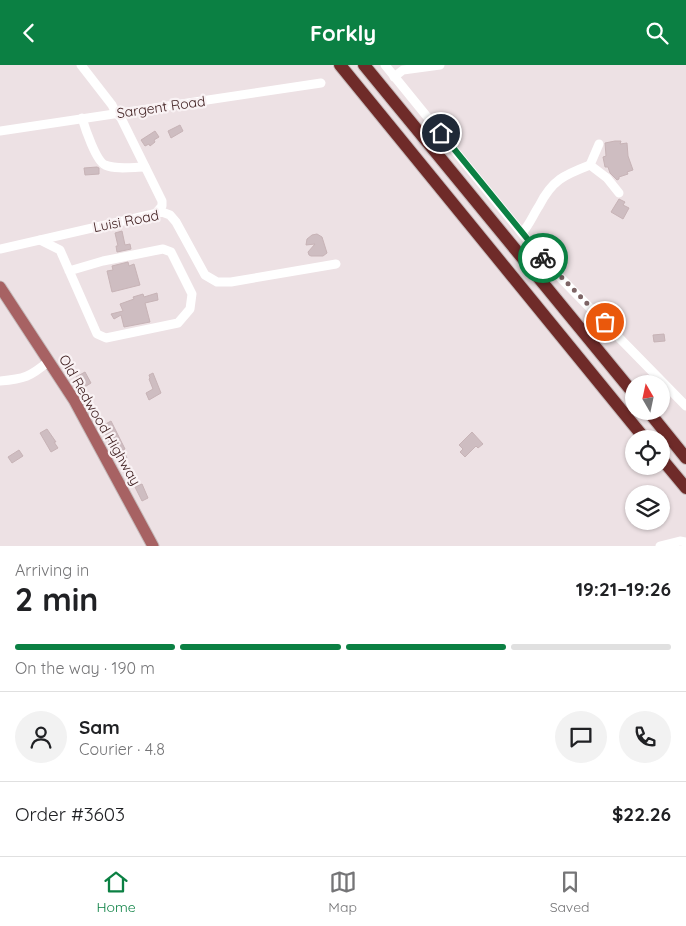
<!DOCTYPE html>
<html lang="en">
<head>
<meta charset="utf-8">
<style>
	:root { --surface:#fff; --page:#f2f2f2; --text:#202124; --muted:#757577; --line:#e0e0e0; --accent:#0b8043 }
	body { margin:0; font-family:Quicksand,sans-serif; background:var(--page); color:var(--text); height:100vh; display:flex; flex-direction:column; font-size:19px; white-space:nowrap }
	* { box-sizing:border-box; margin:0 }
	p { font-size:16px; color:var(--muted) }
	.icon { flex:none; width:28px; height:28px; fill:none; stroke:currentColor; stroke-width:2; stroke-linecap:round; stroke-linejoin:round }
	.map { position:relative; height:481px; overflow:hidden }
	.side { display:flex; flex-direction:column; background:var(--surface); flex:1 }
	.side>* { flex:none }
	.needle { width:32px; rotate:351deg }
	.buttons { position:absolute; left:625px; top:310px; display:grid; gap:10px }
	.buttons a { display:grid; place-items:center; width:45px; height:45px; border-radius:50%; background:var(--surface); box-shadow:0 1px 4px #0004; font-size:25px }
	.pin { position:absolute; display:grid; place-items:center; width:42px; height:42px; color:#fff; margin:-21px; border:2px solid #fff; border-radius:50%; box-shadow:0 1px 5px #0007 }
	.courier { position:absolute; display:grid; place-items:center; width:50px; height:50px; margin:-25px; border:4px solid #0b8043; border-radius:50%; background:#fff; color:#222; box-shadow:0 1px 6px #0007 }
	.summary em { font-style:normal; font-weight:800 }
	.summary div { display:flex; flex-direction:column-reverse }
	.summary { display:flex; align-items:center; justify-content:space-between; height:85px; padding:0 15px }
	h1 { font-size:32px; font-weight:800; line-height:38px }
	.bar { display:grid; grid-template-columns:repeat(4,1fr); gap:8px 5px; align-content:center; height:60px; padding:0 15px }
	.bar i { height:6px; border-radius:4px; background:var(--line) }
	.bar .active { background:var(--accent) }
	.bar p { grid-column:span 4 }
	.line { display:flex; align-items:center; gap:12px; padding:0 15px; border-top:1px solid var(--line) }
	.line div { flex:1 }
	.round { display:grid; place-items:center; flex:none; width:52px; height:52px; border-radius:26px; background:var(--page) }
	header { display:flex; justify-content:space-between; align-items:center; height:65px; padding:0 15px; background:var(--accent); color:#fff; font-size:22px; font-weight:800 }
	.tabs { display:flex; justify-content:space-around; align-items:center; height:70px; border-top:1px solid var(--line); background:var(--surface); font-size:14px; color:var(--muted) }
	.tabs a { display:grid; justify-items:center; gap:2px }
	.tabs .active { color:var(--accent) }
	.map>svg:first-child { display:block }
	.building { fill:#cebdc1; stroke:#c7b3b6 }
	.lines { fill:none; stroke-linecap:round; stroke-linejoin:round }
	.major-casing { stroke:#c6bcbc; stroke-width:13 }
	.highway-casing { stroke:#c6bcbc; stroke-width:14 }
	.minor { stroke:#fff; stroke-width:9 }
	.major { stroke:#a76263; stroke-width:11 }
	.highway { stroke:#6f2b29; stroke-width:12 }
	.done { stroke:#7d6465; stroke-width:5; stroke-dasharray:0 9 }
	.route { stroke:#0b8043; stroke-width:6 }
	.labels { text-anchor:middle; stroke-width:4.5; stroke-linejoin:round; paint-order:stroke }
	.street-label { font-size:14px; fill:#402021; stroke:#f9f2f4 }
</style>
</head>
<body>
<header><svg class="icon" aria-label="back" viewBox="0 0 24 24"><path d="M15 5l-7 7 7 7"/></svg>Forkly<svg class="icon" aria-label="search" viewBox="0 0 24 24"><circle cx="10" cy="10" r="6"/><path d="M15 15l6 6"/></svg></header>
<div class="map">
<svg width="686" height="481" viewBox="0 0 686 481">
	<rect width="100%" height="100%" fill="#ede1e4"/>
	<g class="building">
		<path d="M180,60L183,66L171,73L168,66Z"/>
		<path d="M155,66L159,72L154,75L155,77L150,81L149,79L145,81L141,75Z"/>
		<path d="M615,76H621L620,79L627,78L628,91L633,105L627,107L628,109L619,112V114L617,115L610,108L608,102H605L603,92L606,91L605,78Z"/>
		<path d="M97,102L99,103V109L85,110L84,103Z"/>
		<path d="M619,134L625,137L623,140L629,143L623,154L611,147Z"/>
		<path d="M122,166L125,180L130,179L131,184L117,187L116,181H118L115,168Z"/>
		<path d="M317,169L322,172L327,188L323,191H311L309,190L308,187L315,179L306,180L307,174L312,170Z"/>
		<path d="M128,197L129,201L134,199L140,220L112,227L107,206L113,205L112,201Z"/>
		<path d="M157,228L158,235L145,238L150,257L124,262L121,250L114,254L111,249L123,246L120,239L134,234L133,232L143,229L144,232Z"/>
		<path d="M664,269L665,276L654,277L653,270Z"/>
		<path d="M85,307L91,318L83,323L76,312Z"/>
		<path d="M153,308L161,328L149,335L146,328L153,324L149,314L150,313L149,310Z"/>
		<path d="M111,356L125,384L123,385L127,393L122,396L117,389L115,390L102,361Z"/>
		<path d="M47,364L56,377H54L58,383L51,387L40,368Z"/>
		<path d="M472,367L483,379L478,383L476,381L465,392L460,387L463,384L459,380Z"/>
		<path d="M19,385L23,391L12,398L8,392Z"/>
		<path d="M142,419L148,433L142,436L135,422Z"/>
	</g>
	<g class="lines">
		<defs>
			<path id="major" d="M0,222L74,335L153,481"/>
			<g id="highway">
				<path d="M340,0L645,374"/>
				<path d="M364,0L634,329"/>
				<path d="M648,346L686,393"/>
				<path d="M661,393L686,423"/>
			</g>
		</defs>
		<use href="#major" class="major-casing"/>
		<use href="#highway" class="highway-casing"/>
		<g class="minor">
			<path d="M81,0L112,40L115,46L121,53L162,136V141L157,147"/>
			<path d="M385,0L547,199L686,341"/>
			<path d="M394,12L403,5L440,0"/>
			<path d="M82,53C85,63 96,96 105,100C117,105 133,102 145,102"/>
			<path d="M0,66L321,18"/>
			<path d="M599,79L590,100L607,113L619,128"/>
			<path d="M522,168C530,159 533,150 539,141C552,115 564,110 590,100"/>
			<path d="M40,175L60,185L97,269L106,273L178,258L190,244L192,229L171,187L163,184L103,196L69,206"/>
			<path d="M0,184L162,147L170,150L176,157L205,210L217,217H231L336,199"/>
			<path d="M0,316C24,314 30,312 49,296"/>
			<path d="M660,481L680,476L686,477"/>
		</g>
		<use href="#major" class="major"/>
		<use href="#highway" class="highway"/>
	</g>
	<g class="lines">
		<path class="done" d="M543,193L605,257"/>
		<path class="route" d="M441,68L543,193"/>
	</g>
	<g class="labels">
		<g class="street-label">
			<text transform="translate(161 42) rotate(-8)" y="5">Sargent Road</text>
			<text transform="translate(126 156) rotate(-11)" y="5">Luisi Road</text>
			<text transform="translate(100 355) rotate(60)" y="5">Old Redwood Highway</text>
		</g>
	</g>
</svg>
<div class="buttons">
<a><svg class="needle" viewBox="-14 -14 28 28"><path d="M0-13l5 13h-10z" fill="#e53935"/><path d="M0 13l5-13h-10z" fill="#757577"/></svg></a>
<a><svg class="icon" aria-label="locate" viewBox="0 0 24 24"><circle cx="12" cy="12" r="6"/><path d="M12 2v4M12 18v4M2 12h4M18 12h4"/></svg></a>
<a><svg class="icon" aria-label="layers" viewBox="0 0 24 24"><path d="M12 4l9 5-9 5-9-5zM3 14l9 5 9-5"/></svg></a>
</div>
<div class="pin" style="left:605px;top:257px;background:#ea580c"><svg class="icon" aria-label="bag" viewBox="0 0 24 24"><path d="M5 8h14l-1 12H6zM9 8a3 3 0 0 1 6 0"/></svg></div>
<div class="pin" style="left:441px;top:68px;background:#1f2937"><svg class="icon" aria-label="home" viewBox="0 0 24 24"><path d="M3 11l9-7 9 7M6 9v11h12V9"/></svg></div>
<div class="courier" style="left:543px;top:193px"><svg class="icon" aria-label="bike" viewBox="0 0 24 24"><circle cx="6" cy="16" r="4"/><circle cx="18" cy="16" r="4"/><path d="M6 16l4-8h5l3 8M10 8l3 8H6M13 5h3"/></svg></div>
</div>
<section class="side">
<div class="summary"><div><h1>2 min</h1><p>Arriving in</p></div><em>19:21–19:26</em></div>
<div class="bar"><i class="active"></i><i class="active"></i><i class="active"></i><i></i><p>On the way · 190 m</p></div>
<div class="line" style="height:90px"><a class="round"><svg class="icon" aria-label="person" viewBox="0 0 24 24"><circle cx="12" cy="8" r="4"/><path d="M4 21q1-7 8-7t8 7"/></svg></a><div><b>Sam</b><p>Courier · 4.8</p></div><a class="round"><svg class="icon" aria-label="chat" viewBox="0 0 24 24"><path d="M4 5h16v11H9l-5 4z"/></svg></a><a class="round"><svg class="icon" aria-label="phone" viewBox="0 0 24 24"><path d="M5 4h4l2 5-3 2q2 4 5 5l2-3 5 2v4C11 20 4 13 5 4z"/></svg></a></div>
<div class="line" style="height:65px"><div>Order #3603</div><b>$22.26</b></div>
</section>
<nav class="tabs">
<a class="active"><svg class="icon" aria-label="home" viewBox="0 0 24 24"><path d="M3 11l9-7 9 7M6 9v11h12V9"/></svg>Home</a>
<a><svg class="icon" aria-label="map" viewBox="0 0 24 24"><path d="M3 6l6-2 6 2 6-2v14l-6 2-6-2-6 2zM9 4v14M15 6v14"/></svg>Map</a>
<a><svg class="icon" aria-label="saved" viewBox="0 0 24 24"><path d="M7 4h10v16l-5-4-5 4z"/></svg>Saved</a>
</nav>
</body>
</html>
